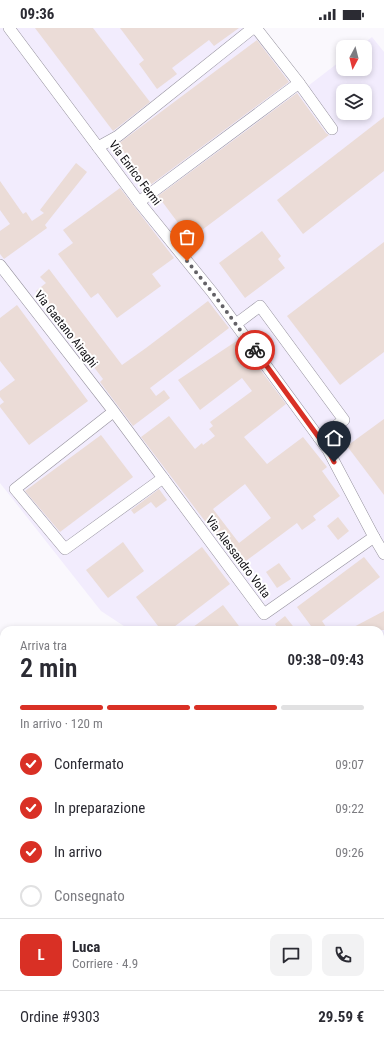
<!DOCTYPE html>
<html lang="it">
<head>
<meta charset="utf-8">
<style>
	:root { --surface:#fff; --page:#f2f2f3; --text:#2b2b33; --muted:#7c7c81; --line:#e1e1e2; --accent:#d93025 }
	body { margin:0; font-family:"Roboto Condensed",sans-serif; background:var(--page); color:var(--text); height:100vh; display:flex; flex-direction:column; font-size:15px; white-space:nowrap }
	* { box-sizing:border-box; margin:0 }
	p { font-size:13px; color:var(--muted) }
	.icon { flex:none; width:22px; height:22px; fill:none; stroke:currentColor; stroke-width:2; stroke-linecap:round; stroke-linejoin:round }
	.map { position:relative; flex:1; overflow:hidden }
	.drawer { position:absolute; left:0px; top:598px; width:384px; height:424px; display:flex; flex-direction:column; background:var(--surface); border-radius:12px 12px 0 0; box-shadow:0 2px 6px #0003 }
	.drawer>* { flex:none }
	.needle { width:26px; rotate:187deg }
	.buttons { position:absolute; left:336px; top:12px; display:grid; gap:8px }
	.buttons a { display:grid; place-items:center; width:36px; height:36px; border-radius:8px; background:var(--surface); box-shadow:0 2px 6px #0003; font-size:20px }
	.pin { position:absolute; display:grid; place-items:center; width:34px; height:34px; color:#fff; margin:-41px -17px; border-radius:50% 50% 50% 0; rotate:-45deg; box-shadow:0 0 4px #0007 }
	.pin .icon { rotate:45deg }
	.courier { position:absolute; display:grid; place-items:center; width:40px; height:40px; margin:-20px; border:3px solid #d93025; border-radius:50%; background:#fff; color:#222; box-shadow:0 1px 5px #0007 }
	.summary em { font-style:normal; font-weight:600 }
	.summary div { display:flex; flex-direction:column-reverse }
	.summary { display:flex; align-items:center; justify-content:space-between; height:68px; padding:0 20px }
	h1 { font-size:26px; font-weight:600; line-height:30px }
	.bar { display:grid; grid-template-columns:repeat(4,1fr); gap:6px 4px; align-content:center; height:48px; padding:0 20px }
	.bar i { height:5px; border-radius:3px; background:var(--line) }
	.bar .active { background:var(--accent) }
	.bar p { grid-column:span 4 }
	.line { display:flex; align-items:center; gap:10px; padding:0 20px; border-top:1px solid var(--line) }
	.line div { flex:1 }
	.round { display:grid; place-items:center; flex:none; width:42px; height:42px; border-radius:8px; background:var(--page) }
	ol { padding:0 20px; list-style:none }
	li { display:flex; align-items:center; gap:12px; height:44px }
	li p { margin-inline-start:auto }
	li .icon { padding:4px; border-radius:50%; background:var(--accent); color:#fff; stroke-width:4 }
	li:last-child { color:var(--muted) }
	li i { width:22px; height:22px; border:2px solid var(--line); border-radius:50% }
	.status { display:flex; justify-content:space-between; align-items:center; height:28px; padding:0 20px; background:var(--surface); direction:ltr }
	.status svg { height:11px; fill:currentColor }
	.map>svg:first-child { display:block }
	.built { fill:#f2ecfd; fill-rule:evenodd }
	.green { fill:#c0ddc3 }
	.building { fill:#ebdcd7; fill-rule:evenodd }
	.lines { fill:none; stroke-linecap:round; stroke-linejoin:round }
	.minor-casing { stroke:#95919d; stroke-width:12 }
	.highway-casing { stroke:#95919d; stroke-width:18 }
	.minor { stroke:#fff; stroke-width:11 }
	.highway { stroke:#fff; stroke-width:16 }
	.done { stroke:#636166; stroke-width:4; stroke-dasharray:0 7.2 }
	.route { stroke:#d93025; stroke-width:5 }
	.labels { text-anchor:middle; stroke-width:4; stroke-linejoin:round; paint-order:stroke }
	.street-label { font-size:12px; fill:#111014; stroke:#fff }
</style>
</head>
<body>
<div class="status"><b>09:36</b><svg viewBox="0 0 49 12"><path d="M0 12V9h3v3zM5 12V6h3v6zM10 12V3h3v9zM15 12V0h3v12zM26 1h20v11H26zM47 4h2v5h-2z"/></svg></div>
<div class="map">
<svg width="384" height="1022" viewBox="0 0 384 1022">
	<rect width="100%" height="100%" fill="#faf8fd"/>
	<path class="built" d="M0,0H263L308,58L343,31V41H365V19H359L372,9L384,24V914L380,907V602H130L101,583L0,455ZM343,63H365V85H343Z"/>
	<path class="green" d="M380,903L384,909V972L380,967Z"/>
	<g class="building">
		<path d="M35,0H93L150,74L113,103Z"/>
		<path d="M120,0H239L214,18L209,12L172,40L177,46L157,61L139,36L144,32Z"/>
		<path d="M257,12L289,54L149,158L118,116Z"/>
		<path d="M297,65L326,105L329,107L190,211L158,168Z"/>
		<path d="M384,89V143L303,206L277,172Z"/>
		<path d="M76,135L87,144L45,197L47,200L4,231L0,226V203L10,196L0,182V153L23,186L26,184L32,193L44,185L40,182Z"/>
		<path d="M120,160L174,230L152,246L161,258L117,290L98,265L91,270L58,226L73,215L63,202Z"/>
		<path d="M262,203L281,228L278,231L285,240L245,270L219,235Z"/>
		<path d="M384,214V324L340,357L287,288Z"/>
		<path d="M49,241L122,337L146,320L208,273L229,300L150,360L156,368L164,362L170,370L133,398L100,354L103,351L36,263L46,255L40,249Z"/>
		<path d="M17,277L88,373L29,417L0,379V377L4,374L0,369V363L15,352L0,333V290Z"/>
		<path d="M238,312L286,376L244,409L267,436L303,409L327,439L322,443L340,468L313,488L316,492L302,502L297,495L239,538L141,409L169,388L195,421L202,415L203,417L215,408L209,401L213,398L210,394L252,363L242,350L200,382L178,352ZM245,456L271,490L239,515L213,481Z"/>
		<path d="M384,391V467L347,418Z"/>
		<path d="M101,407L133,449L60,504L25,463Z"/>
		<path d="M159,461L167,472L156,480L151,474L134,486L131,482Z"/>
		<path d="M338,489L349,503L338,512L327,498Z"/>
		<path d="M123,514L144,543L108,570L86,542Z"/>
		<path d="M202,519L230,556L170,602H161L136,569Z"/>
		<path d="M364,529L380,549L322,593L326,599L322,602H314L297,579Z"/>
		<path d="M279,535L291,551L277,560L266,544Z"/>
		<path d="M223,577L242,602H189Z"/>
		<path d="M384,583V602H348Z"/>
		<path d="M285,588L296,602H279L275,596Z"/>
	</g>
	<g class="lines">
		<defs>
			<g id="minor">
				<path d="M9,0L139,174L212,264L328,422L374,509L384,526"/>
				<path d="M299,55L332,101"/>
				<path d="M98,119L118,108L253,0"/>
				<path d="M139,174L299,55L256,0"/>
				<path d="M0,237L111,380L264,586L374,509"/>
				<path d="M236,296L260,278L344,392L319,410"/>
				<path d="M113,384L15,461L65,521L163,450"/>
				<path d="M380,806L384,803"/>
			</g>
			<g id="highway">
				<path d="M0,728L4,736"/>
				<path d="M0,765L4,773"/>
				<path d="M128,1018L130,1022"/>
				<path d="M147,1018L149,1022"/>
			</g>
		</defs>
		<use href="#minor" class="minor-casing"/>
		<use href="#highway" class="highway-casing"/>
		<use href="#minor" class="minor"/>
		<use href="#highway" class="highway"/>
	</g>
	<g class="lines">
		<path class="done" d="M187,233L212,264L255,322"/>
		<path class="route" d="M255,322L328,422L334,434"/>
	</g>
	<g class="labels">
		<g class="street-label">
			<text transform="translate(135 145) rotate(53)" y="4">Via Enrico Fermi</text>
			<text transform="translate(66 301) rotate(52)" y="4">Via Gaetano Airaghi</text>
			<text transform="translate(238 529) rotate(53)" y="4">Via Alessandro Volta</text>
		</g>
	</g>
</svg>
<div class="buttons">
<a><svg class="needle" viewBox="-14 -14 28 28"><path d="M0-13l5 13h-10z" fill="#e53935"/><path d="M0 13l5-13h-10z" fill="#7c7c81"/></svg></a>
<a><svg class="icon" aria-label="layers" viewBox="0 0 24 24"><path d="M12 4l9 5-9 5-9-5zM3 14l9 5 9-5"/></svg></a>
</div>
<div class="pin" style="left:187px;top:233px;background:#ea580c"><svg class="icon" aria-label="bag" viewBox="0 0 24 24"><path d="M5 8h14l-1 12H6zM9 8a3 3 0 0 1 6 0"/></svg></div>
<div class="pin" style="left:334px;top:434px;background:#1f2937"><svg class="icon" aria-label="home" viewBox="0 0 24 24"><path d="M3 11l9-7 9 7M6 9v11h12V9"/></svg></div>
<div class="courier" style="left:255px;top:322px"><svg class="icon" aria-label="bike" viewBox="0 0 24 24"><circle cx="6" cy="16" r="4"/><circle cx="18" cy="16" r="4"/><path d="M6 16l4-8h5l3 8M10 8l3 8H6M13 5h3"/></svg></div>
<section class="drawer">
<div class="summary"><div><h1>2 min</h1><p>Arriva tra</p></div><em>09:38–09:43</em></div>
<div class="bar"><i class="active"></i><i class="active"></i><i class="active"></i><i></i><p>In arrivo · 120 m</p></div>
<ol>
<li><svg class="icon" aria-label="check" viewBox="0 0 24 24"><path d="M5 12l5 5 9-10"/></svg>Confermato<p>09:07</p></li>
<li><svg class="icon" aria-label="check" viewBox="0 0 24 24"><path d="M5 12l5 5 9-10"/></svg>In preparazione<p>09:22</p></li>
<li><svg class="icon" aria-label="check" viewBox="0 0 24 24"><path d="M5 12l5 5 9-10"/></svg>In arrivo<p>09:26</p></li>
<li><i></i>Consegnato</li>
</ol>
<div class="line" style="height:72px"><b class="round" style="background:var(--accent);color:#fff">L</b><div><b>Luca</b><p>Corriere · 4.9</p></div><a class="round"><svg class="icon" aria-label="chat" viewBox="0 0 24 24"><path d="M4 5h16v11H9l-5 4z"/></svg></a><a class="round"><svg class="icon" aria-label="phone" viewBox="0 0 24 24"><path d="M5 4h4l2 5-3 2q2 4 5 5l2-3 5 2v4C11 20 4 13 5 4z"/></svg></a></div>
<div class="line" style="height:52px"><div>Ordine #9303</div><b>29.59 €</b></div>
</section>
</div>
</body>
</html>
